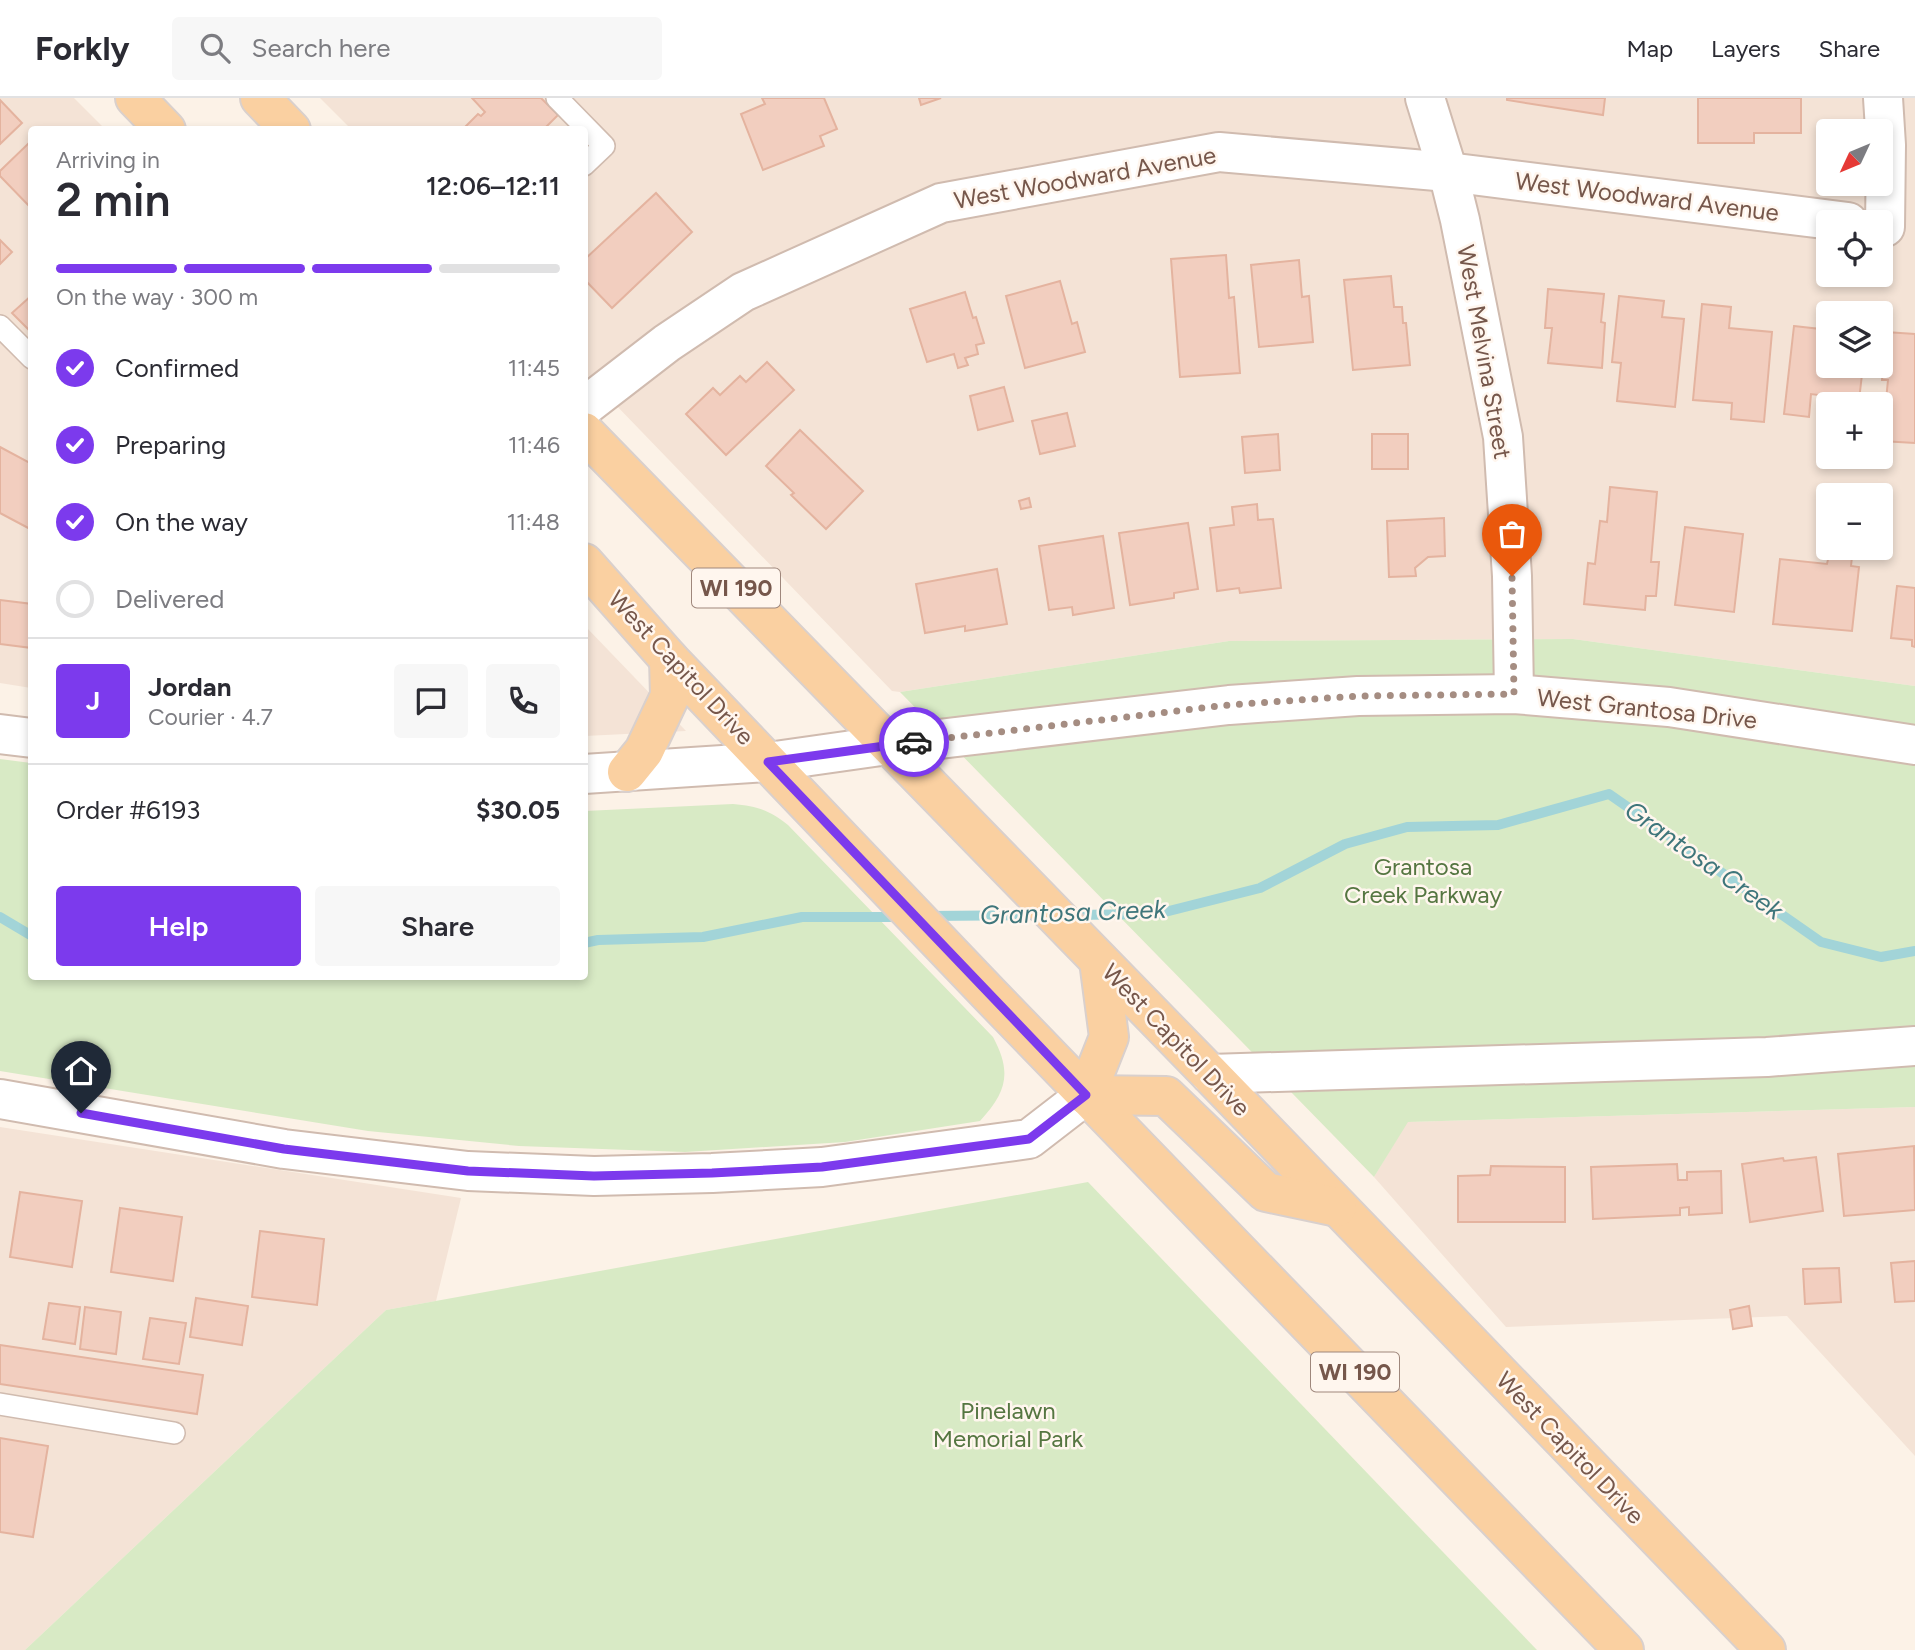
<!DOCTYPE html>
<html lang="en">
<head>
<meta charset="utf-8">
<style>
	:root { --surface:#fff; --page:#f7f7f7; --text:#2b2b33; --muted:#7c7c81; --line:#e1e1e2; --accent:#7c3aed }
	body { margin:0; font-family:Figtree,sans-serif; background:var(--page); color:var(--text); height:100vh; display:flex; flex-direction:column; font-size:26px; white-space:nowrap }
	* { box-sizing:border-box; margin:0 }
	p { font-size:23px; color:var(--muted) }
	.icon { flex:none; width:38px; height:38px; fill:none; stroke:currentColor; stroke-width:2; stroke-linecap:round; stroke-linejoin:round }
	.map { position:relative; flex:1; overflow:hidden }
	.sheet { position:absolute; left:28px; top:28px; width:560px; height:854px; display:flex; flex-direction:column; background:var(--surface); border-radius:7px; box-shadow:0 4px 10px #0003 }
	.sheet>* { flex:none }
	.needle { width:46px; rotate:226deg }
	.tools { position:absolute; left:1816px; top:21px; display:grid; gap:14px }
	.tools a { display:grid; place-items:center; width:77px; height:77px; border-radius:7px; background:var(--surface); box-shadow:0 4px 10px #0003; font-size:35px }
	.pin { position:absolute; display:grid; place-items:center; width:60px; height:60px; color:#fff; margin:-72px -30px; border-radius:50% 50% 50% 0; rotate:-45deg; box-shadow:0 0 7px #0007 }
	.pin .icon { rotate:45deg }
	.courier { position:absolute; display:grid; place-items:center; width:70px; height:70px; margin:-35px; border:5px solid #7c3aed; border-radius:50%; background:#fff; color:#222; box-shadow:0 2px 9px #0007 }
	.overview em { font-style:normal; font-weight:600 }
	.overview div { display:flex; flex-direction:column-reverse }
	.overview { display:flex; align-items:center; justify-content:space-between; height:119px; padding:0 28px }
	h1 { font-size:46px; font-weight:600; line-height:52px }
	.bar { display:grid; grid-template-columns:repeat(4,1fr); gap:10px 7px; align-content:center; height:84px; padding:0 28px }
	.bar i { height:9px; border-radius:5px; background:var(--line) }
	.bar .current { background:var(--accent) }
	.bar p { grid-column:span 4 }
	.line { display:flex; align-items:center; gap:18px; padding:0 28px; border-top:2px solid var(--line) }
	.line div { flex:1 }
	.round { display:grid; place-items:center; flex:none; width:74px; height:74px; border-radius:7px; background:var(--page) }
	ol { padding:0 28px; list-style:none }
	li { display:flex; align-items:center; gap:21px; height:77px }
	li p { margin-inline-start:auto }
	li .icon { padding:7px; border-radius:50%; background:var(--accent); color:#fff; stroke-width:4 }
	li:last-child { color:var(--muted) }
	li i { width:38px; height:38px; border:4px solid var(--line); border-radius:50% }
	.action { display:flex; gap:14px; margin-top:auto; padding:14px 28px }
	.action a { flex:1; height:80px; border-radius:7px; background:var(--accent); color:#fff; font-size:28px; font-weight:600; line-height:80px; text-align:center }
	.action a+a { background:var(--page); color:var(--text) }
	header { display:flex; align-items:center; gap:42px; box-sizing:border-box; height:98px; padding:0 35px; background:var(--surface); border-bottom:2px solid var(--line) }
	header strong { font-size:33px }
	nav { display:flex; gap:38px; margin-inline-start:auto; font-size:24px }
	.search { width:490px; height:63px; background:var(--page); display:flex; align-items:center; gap:18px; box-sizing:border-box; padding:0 24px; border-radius:7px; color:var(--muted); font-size:26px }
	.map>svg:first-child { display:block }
	.residential { fill:#f4e3d6; fill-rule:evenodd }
	.green { fill:#d8eac5 }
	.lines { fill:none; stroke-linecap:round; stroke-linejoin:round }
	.stream { stroke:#a2d4d8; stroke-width:10 }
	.building { fill:#f2cebf; stroke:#e4b39f; stroke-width:2 }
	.service-casing { stroke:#d0bbaf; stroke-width:24 }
	.minor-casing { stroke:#d0bbaf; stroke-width:42 }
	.tertiary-casing { stroke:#d0bbaf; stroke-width:42 }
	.primary-casing { stroke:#d9d0cd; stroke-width:42 }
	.service { stroke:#fff; stroke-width:21 }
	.minor { stroke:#fff; stroke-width:38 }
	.tertiary { stroke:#fff; stroke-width:38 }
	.primary { stroke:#fad0a1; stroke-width:38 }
	.done { stroke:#a58d82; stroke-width:7; stroke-dasharray:0 12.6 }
	.route { stroke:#7c3aed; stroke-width:9 }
	.labels { text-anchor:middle; stroke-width:5; stroke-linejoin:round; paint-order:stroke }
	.shield { fill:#fff6ee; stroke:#9f877c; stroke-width:2 }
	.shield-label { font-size:23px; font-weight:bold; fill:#76574b }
	.street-label { font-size:24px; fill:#76574b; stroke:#fff6ee }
	.park-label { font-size:24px; fill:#557641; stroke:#fff6ee }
	.water-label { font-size:26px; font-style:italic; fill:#3f767b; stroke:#fff6ee }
</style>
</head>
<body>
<header>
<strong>Forkly</strong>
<div class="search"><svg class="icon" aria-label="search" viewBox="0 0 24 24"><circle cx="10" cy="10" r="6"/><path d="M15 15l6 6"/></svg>Search here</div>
<nav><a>Map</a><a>Layers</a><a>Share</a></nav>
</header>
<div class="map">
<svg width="1915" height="1552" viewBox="0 0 1915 1552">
	<rect width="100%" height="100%" fill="#fcf2e7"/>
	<g class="residential">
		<path d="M0,0H74L105,31L32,32L31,590L0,585Z"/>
		<path d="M320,0H1915V588L1573,541L1229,543L900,594L892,593L585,275L584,32L351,31ZM1829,33H1881V86H1829ZM1829,124H1881V177H1829ZM1829,215H1881V268H1829ZM1829,306H1881V359H1829ZM1829,397H1881V450H1829Z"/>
		<path d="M585,528L686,633L585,638Z"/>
		<path d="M1915,1009V1358L1787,1218L1506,1229L1374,1079L1407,1024Z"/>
		<path d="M0,1029L461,1100L436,1203L386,1212L25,1552H0Z"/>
	</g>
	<g class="green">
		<path d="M1573,541L1915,588V1009L1408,1024L1374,1079L900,594L1229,543Z"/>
		<path d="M0,661L31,665L32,878H584L585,713L733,706C757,708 769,712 788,727L993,939C1012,974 1007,994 980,1023L845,1044L685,1054L519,1048L368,1033L0,973Z"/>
		<path d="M1088,1084L1537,1552H25L386,1212Z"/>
	</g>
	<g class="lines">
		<g class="stream">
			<path d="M1068,817L1157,816L1260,790L1345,746L1407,729L1498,727L1609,696L1821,844L1881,859L1915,853"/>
			<path d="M928,818L1041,817"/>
			<path d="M0,819L32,838"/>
			<path d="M584,845L598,842L703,839L802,819H901"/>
		</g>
	</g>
	<g class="building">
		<path d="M472,0H541L558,17L543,32H462L478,16L481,18L485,14Z"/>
		<path d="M762,0H824L837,31L820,38L824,48L763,72L741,16L765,6Z"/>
		<path d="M919,0H941L921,7Z"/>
		<path d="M1507,0H1605L1603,17L1507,2Z"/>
		<path d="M1698,0H1801V35H1754V45H1698Z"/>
		<path d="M0,2L22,25L0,46Z"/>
		<path d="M32,42V111L0,78V73Z"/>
		<path d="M656,95L692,134L612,210L584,181V162Z"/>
		<path d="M0,142L12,154L0,166Z"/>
		<path d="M1226,157L1229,200L1234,199L1240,275L1180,279L1171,161Z"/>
		<path d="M1299,162L1302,199L1309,198L1313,244L1259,249L1251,167Z"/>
		<path d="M1391,178L1394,209H1402L1403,225H1406L1410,267L1353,272L1344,182Z"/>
		<path d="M1060,183L1072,226L1077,224L1085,254L1025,270L1006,198Z"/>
		<path d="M1548,191L1604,196L1601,224L1605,225L1602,270L1548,265L1552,230H1545Z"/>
		<path d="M965,194L973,220L976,219L984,245L976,247L978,256L965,260L968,267L958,270L954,256L927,264L910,211Z"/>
		<path d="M32,197V235L12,215Z"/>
		<path d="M1619,198L1664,203L1662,219L1684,221L1675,309L1617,303L1621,265L1612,264Z"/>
		<path d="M1702,206L1731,209L1729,230L1772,234L1764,324L1731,321L1732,305L1693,302Z"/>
		<path d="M1794,228L1829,232V268H1863L1859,302L1811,296L1809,319L1784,316Z"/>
		<path d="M1886,234L1915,236V345L1882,343L1888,282H1882Z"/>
		<path d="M767,264L794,292L726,357L686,316L713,290L720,297L740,278L746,284Z"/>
		<path d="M1004,289L1013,323L978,332L970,298Z"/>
		<path d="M1067,315L1075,348L1040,356L1032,323Z"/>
		<path d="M800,332L863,393L826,431L791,397L794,395L766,368Z"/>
		<path d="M1278,336L1280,372L1245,375L1242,339Z"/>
		<rect x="1372" y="336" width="36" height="35"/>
		<path d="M0,349L32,366V432L0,415Z"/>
		<path d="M1610,389L1657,394L1651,464H1659L1656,498H1646L1645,512L1584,506L1588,465L1595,466L1600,423L1607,424Z"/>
		<path d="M1029,400L1031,409L1021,411L1019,403Z"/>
		<path d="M1257,406L1258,422L1273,421L1281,490L1240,495L1239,490L1217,493L1210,430L1234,427L1232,409Z"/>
		<path d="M1444,420L1445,458L1428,459L1415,470L1416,478L1389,479L1387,423Z"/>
		<path d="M1188,425L1198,491L1174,495V500L1130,507L1119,435Z"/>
		<path d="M1685,429L1743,436L1734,514L1675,507Z"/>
		<path d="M1103,438L1114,510L1073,517L1072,509L1049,512L1039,448Z"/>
		<path d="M1829,457L1852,459L1851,468L1859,469L1852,533L1773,526L1780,461L1827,466Z"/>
		<path d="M997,471L1007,526L965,533V528L925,535L916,486Z"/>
		<path d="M1897,488L1915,490V549L1912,548V542L1891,540Z"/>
		<path d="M0,502L32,506V550L0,546Z"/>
		<path d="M1914,1048L1915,1112L1844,1118L1838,1056Z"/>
		<path d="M1816,1059L1823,1113L1750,1124L1742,1066L1783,1060L1784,1063Z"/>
		<path d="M1677,1066L1678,1082H1687V1074L1721,1073L1722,1115L1689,1117V1109L1680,1110V1117L1593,1121L1591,1069Z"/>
		<path d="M1491,1068L1565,1069V1124H1458V1078L1490,1077Z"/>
		<path d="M20,1094L82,1103L72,1169L10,1159Z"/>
		<path d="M120,1110L182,1119L173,1183L111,1174Z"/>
		<path d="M260,1133L324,1141L317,1207L252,1199Z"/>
		<path d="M1915,1163V1203L1895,1204L1891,1165Z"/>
		<path d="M1839,1170L1841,1204L1805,1206L1803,1171Z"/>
		<path d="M196,1200L248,1208L242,1247L190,1239Z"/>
		<path d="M49,1205L80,1209L75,1246L43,1241Z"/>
		<path d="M1749,1208L1752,1228L1733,1231L1730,1212Z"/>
		<path d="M85,1209L121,1214L116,1256L80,1251Z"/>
		<path d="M150,1220L186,1225L179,1266L143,1261Z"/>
		<path d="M0,1247L203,1277L197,1316L0,1286Z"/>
		<path d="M0,1340L48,1348L33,1439L0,1434Z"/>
	</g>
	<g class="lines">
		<defs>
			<g id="service">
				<path d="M557,0L604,48L584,67"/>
				<path d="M0,228L32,260"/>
				<path d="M0,1306L174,1335"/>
			</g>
			<g id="minor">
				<path d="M1425,0L1448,74L1460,122L1503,339L1512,478L1514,596"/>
				<path d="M1883,0L1886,47L1885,129"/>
				<path d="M584,309L667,245L743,194L941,105L1219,54L1448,74L1848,124"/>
				<path d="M888,647L1229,607L1358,598L1514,596L1669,609L1915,647"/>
				<path d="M1210,976L1767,959L1915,948"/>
			</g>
			<g id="tertiary">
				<path d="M0,636L32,640"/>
				<path d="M584,676L768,664L888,647"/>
				<path d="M0,1001L284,1051L468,1073L594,1078L712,1075L822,1069L1029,1041L1086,997"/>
			</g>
			<g id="primary">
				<path d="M135,0L166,32"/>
				<path d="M260,0L291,32"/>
				<path d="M584,334L1210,976L1766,1552"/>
				<path d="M584,465L669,561L990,897L1624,1552"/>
				<path d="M627,674L644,653L670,598L669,561"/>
				<path d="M1086,997L1166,998L1266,1094L1337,1109"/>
				<path d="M1086,997L1109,939L1099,863"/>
			</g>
		</defs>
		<use href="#service" class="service-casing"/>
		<use href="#minor" class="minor-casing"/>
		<use href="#tertiary" class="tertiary-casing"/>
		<use href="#primary" class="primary-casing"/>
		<use href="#service" class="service"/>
		<use href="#minor" class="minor"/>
		<use href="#tertiary" class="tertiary"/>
		<use href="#primary" class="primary"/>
	</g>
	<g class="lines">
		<path class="done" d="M914,644L1228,607L1358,598L1514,596L1512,478"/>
		<path class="route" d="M81,1015L284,1051L468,1073L594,1078L712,1075L822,1069L1029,1041L1086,997L768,664L914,644"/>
	</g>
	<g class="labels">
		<g class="shield">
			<rect x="692" y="470.5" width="88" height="39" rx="5"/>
			<rect x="1311" y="1254.5" width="88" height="39" rx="5"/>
		</g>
		<g class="shield-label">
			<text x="736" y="498">WI 190</text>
			<text x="1355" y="1282">WI 190</text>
		</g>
		<g class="street-label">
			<text transform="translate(1085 80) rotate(-10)" y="8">West Woodward Avenue</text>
			<text transform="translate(1647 99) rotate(7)" y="8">West Woodward Avenue</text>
			<text transform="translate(1484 254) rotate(80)" y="8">West Melvina Street</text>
			<text transform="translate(681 570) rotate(47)" y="8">West Capitol Drive</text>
			<text transform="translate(1647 611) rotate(6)" y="8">West Grantosa Drive</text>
			<text transform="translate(1176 942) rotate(46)" y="8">West Capitol Drive</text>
			<text transform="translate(1570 1350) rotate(46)" y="8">West Capitol Drive</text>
		</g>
		<g class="park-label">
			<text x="1423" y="777">Grantosa<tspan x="1423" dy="28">Creek Parkway</tspan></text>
			<text x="1008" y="1321">Pinelawn<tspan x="1008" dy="28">Memorial Park</tspan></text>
		</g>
		<g class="water-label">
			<text transform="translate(1704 762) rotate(35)" y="9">Grantosa Creek</text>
			<text transform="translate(1073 814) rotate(-2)" y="9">Grantosa Creek</text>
		</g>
	</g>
</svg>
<div class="tools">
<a><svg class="needle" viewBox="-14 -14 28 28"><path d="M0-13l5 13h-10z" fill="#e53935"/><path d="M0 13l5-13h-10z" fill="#7c7c81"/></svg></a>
<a><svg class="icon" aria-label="locate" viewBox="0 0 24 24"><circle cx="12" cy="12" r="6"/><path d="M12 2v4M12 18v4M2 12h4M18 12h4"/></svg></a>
<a><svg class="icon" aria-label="layers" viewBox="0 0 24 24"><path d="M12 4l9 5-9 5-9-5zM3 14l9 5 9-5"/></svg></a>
<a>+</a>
<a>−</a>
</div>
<div class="pin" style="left:1512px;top:478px;background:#ea580c"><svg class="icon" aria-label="bag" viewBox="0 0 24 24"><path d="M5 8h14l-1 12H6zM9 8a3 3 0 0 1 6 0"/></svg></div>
<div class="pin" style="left:81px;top:1015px;background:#1f2937"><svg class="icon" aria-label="home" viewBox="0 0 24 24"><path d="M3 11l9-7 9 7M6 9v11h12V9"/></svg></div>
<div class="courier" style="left:914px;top:644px"><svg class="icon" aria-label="car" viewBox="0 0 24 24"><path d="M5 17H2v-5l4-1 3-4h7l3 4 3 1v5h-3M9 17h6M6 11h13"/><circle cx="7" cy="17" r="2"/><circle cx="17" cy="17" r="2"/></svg></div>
<section class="sheet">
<div class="overview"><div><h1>2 min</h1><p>Arriving in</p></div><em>12:06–12:11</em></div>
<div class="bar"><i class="current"></i><i class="current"></i><i class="current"></i><i></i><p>On the way · 300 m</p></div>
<ol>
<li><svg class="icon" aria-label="check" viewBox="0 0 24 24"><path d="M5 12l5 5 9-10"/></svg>Confirmed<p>11:45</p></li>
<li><svg class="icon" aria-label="check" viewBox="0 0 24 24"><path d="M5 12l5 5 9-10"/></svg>Preparing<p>11:46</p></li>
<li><svg class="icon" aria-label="check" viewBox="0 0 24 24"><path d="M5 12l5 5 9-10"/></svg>On the way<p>11:48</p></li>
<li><i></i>Delivered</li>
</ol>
<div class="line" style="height:126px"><b class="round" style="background:var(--accent);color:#fff">J</b><div><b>Jordan</b><p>Courier · 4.7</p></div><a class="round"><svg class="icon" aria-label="chat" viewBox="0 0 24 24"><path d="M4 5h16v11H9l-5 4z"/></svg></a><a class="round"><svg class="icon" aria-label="phone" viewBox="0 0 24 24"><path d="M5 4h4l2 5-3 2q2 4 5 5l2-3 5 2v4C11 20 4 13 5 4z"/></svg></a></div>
<div class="line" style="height:91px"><div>Order #6193</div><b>$30.05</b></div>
<div class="action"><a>Help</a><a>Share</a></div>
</section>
</div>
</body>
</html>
